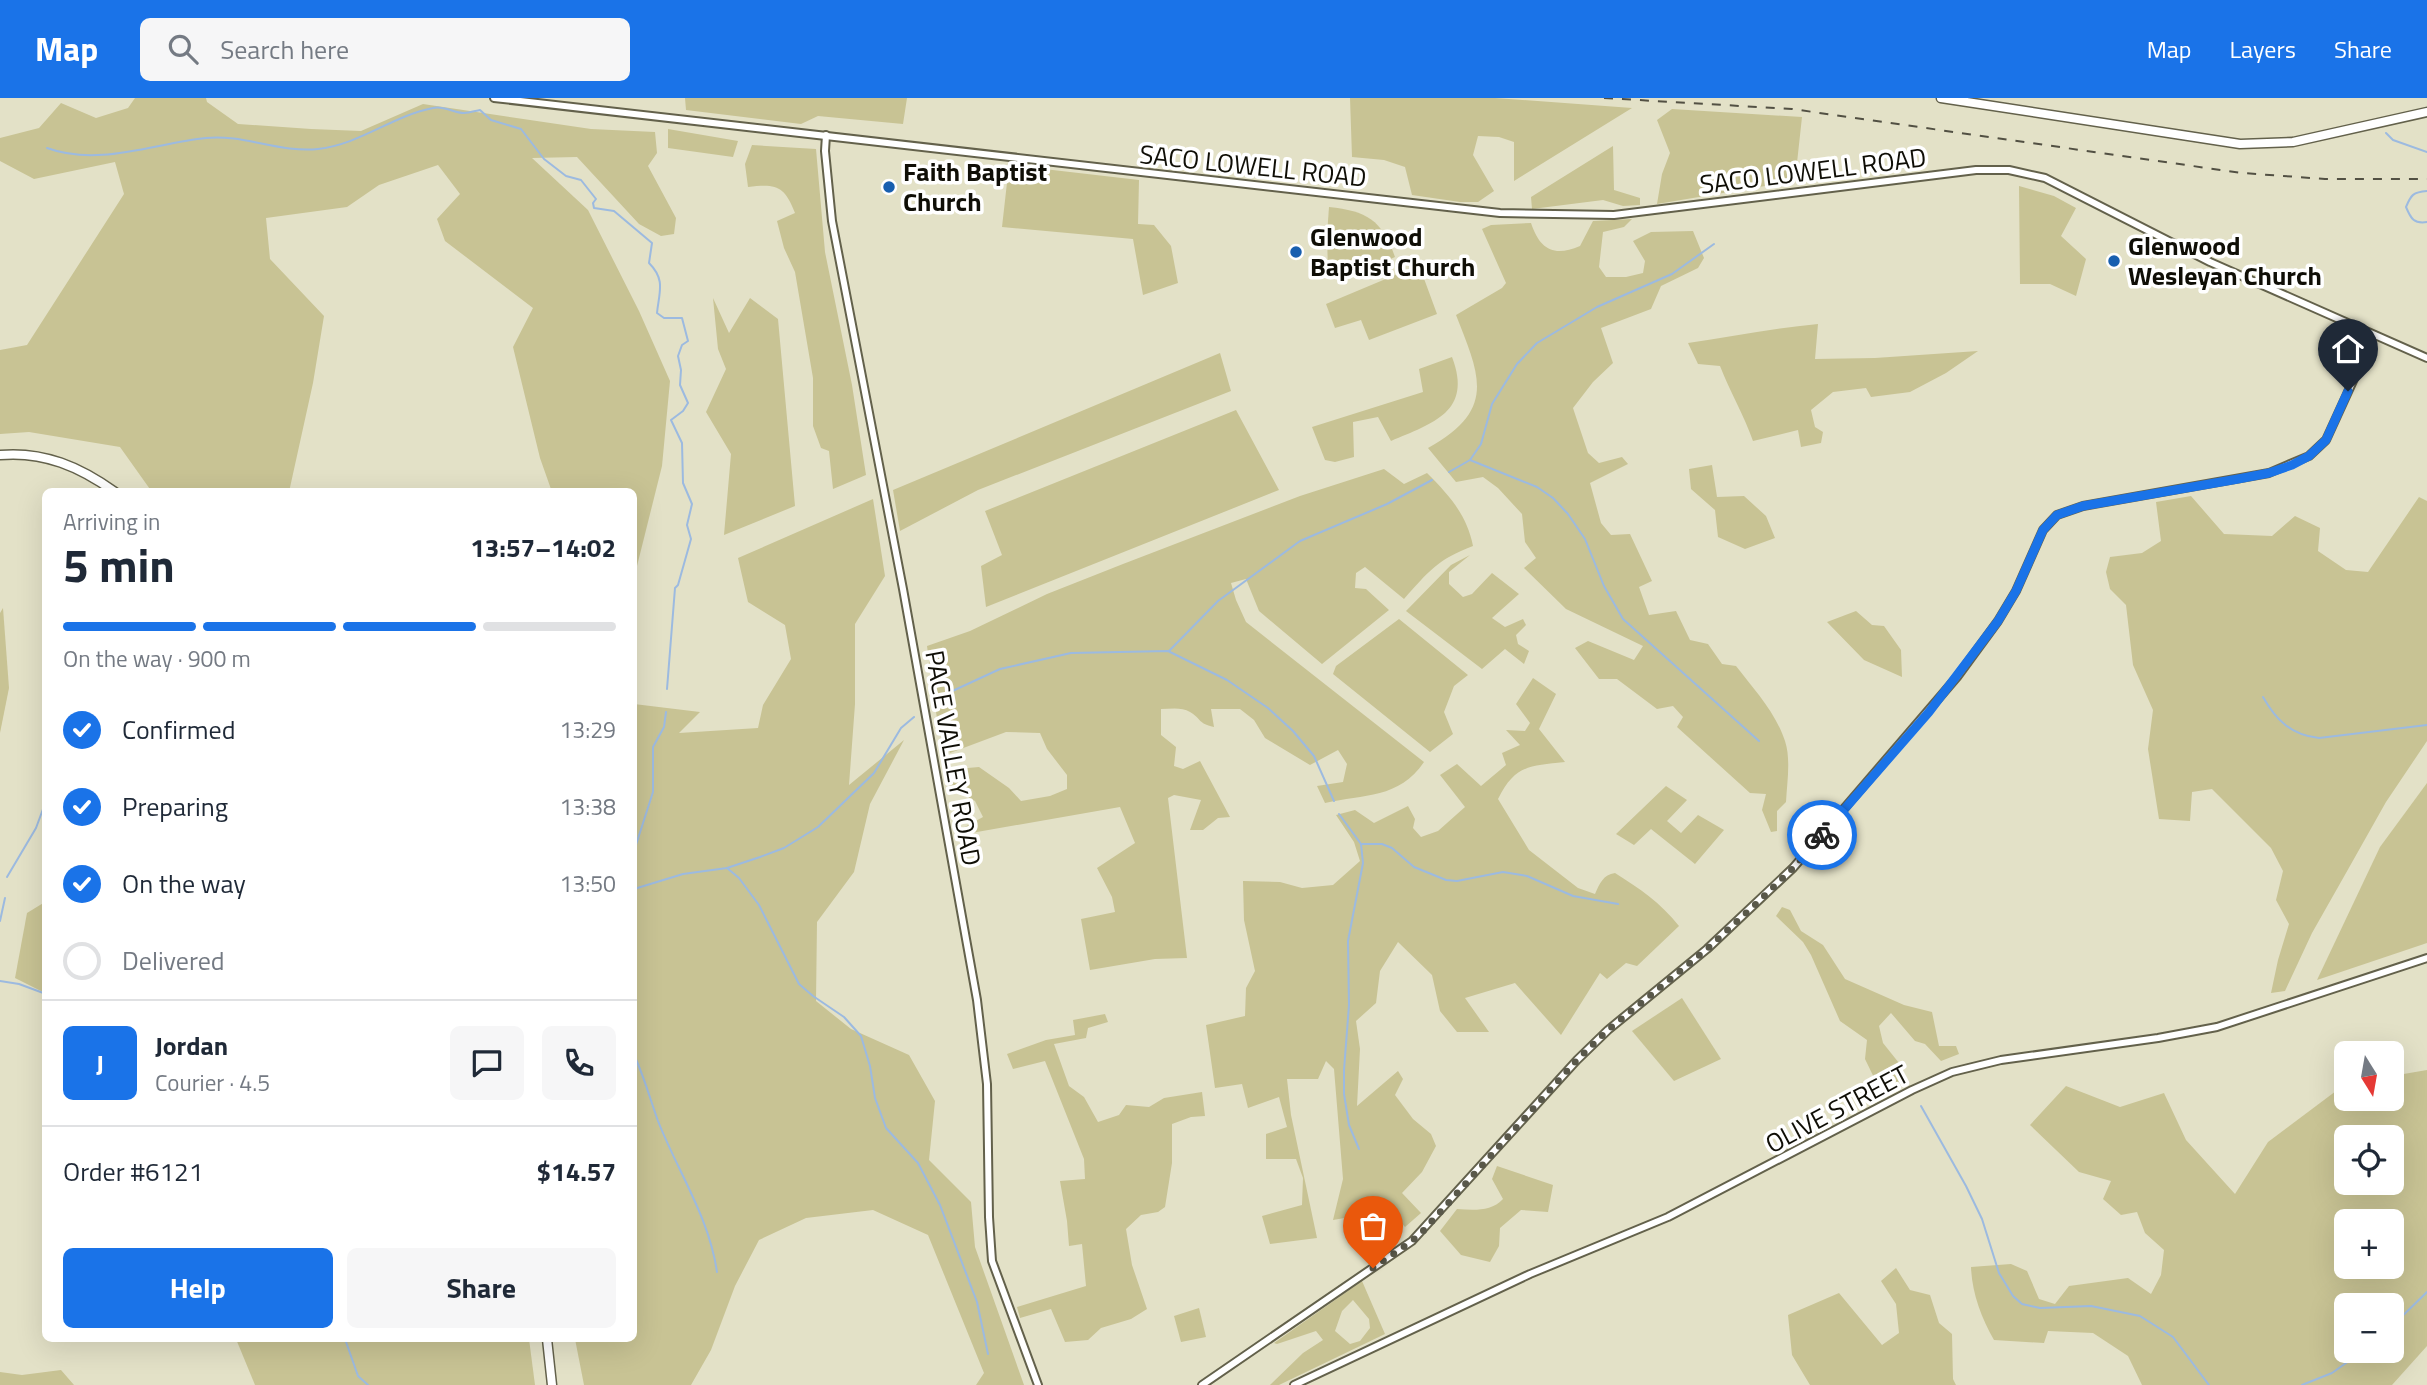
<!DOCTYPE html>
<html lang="en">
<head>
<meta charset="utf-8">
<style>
	:root { --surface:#fff; --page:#f6f6f7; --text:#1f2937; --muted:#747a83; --line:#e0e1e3; --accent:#1a73e8 }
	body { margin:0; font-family:"Titillium Web",sans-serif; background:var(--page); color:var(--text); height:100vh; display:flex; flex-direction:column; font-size:26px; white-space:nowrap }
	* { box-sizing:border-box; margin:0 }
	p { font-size:23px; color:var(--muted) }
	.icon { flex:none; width:38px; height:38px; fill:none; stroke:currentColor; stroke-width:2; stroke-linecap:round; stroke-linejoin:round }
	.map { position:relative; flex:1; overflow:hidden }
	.drawer { position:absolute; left:42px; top:390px; width:595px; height:854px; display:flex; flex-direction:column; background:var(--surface); border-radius:10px; box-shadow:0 7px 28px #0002 }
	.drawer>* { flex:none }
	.needle { width:46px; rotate:169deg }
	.controls { position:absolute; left:2334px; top:943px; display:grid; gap:14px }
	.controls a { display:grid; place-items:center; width:70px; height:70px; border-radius:10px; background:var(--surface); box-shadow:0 7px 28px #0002; font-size:35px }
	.pin { position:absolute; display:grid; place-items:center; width:60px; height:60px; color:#fff; margin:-72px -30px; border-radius:50% 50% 50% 0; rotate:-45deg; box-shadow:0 0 7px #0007 }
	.pin .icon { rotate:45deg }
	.courier { position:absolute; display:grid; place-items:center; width:70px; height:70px; margin:-35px; border:5px solid #1a73e8; border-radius:50%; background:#fff; color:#222; box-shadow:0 2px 9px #0007 }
	.head em { font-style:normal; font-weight:700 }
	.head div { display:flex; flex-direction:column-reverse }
	.head { display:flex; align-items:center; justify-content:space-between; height:119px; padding:0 21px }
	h1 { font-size:46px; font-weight:700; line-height:52px }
	.bar { display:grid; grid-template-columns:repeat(4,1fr); gap:10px 7px; align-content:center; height:84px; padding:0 21px }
	.bar i { height:9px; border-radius:5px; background:var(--line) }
	.bar .active { background:var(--accent) }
	.bar p { grid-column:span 4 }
	.line { display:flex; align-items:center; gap:18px; padding:0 21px; border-top:2px solid var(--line) }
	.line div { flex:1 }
	.round { display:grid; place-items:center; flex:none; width:74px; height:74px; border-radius:10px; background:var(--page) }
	ol { padding:0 21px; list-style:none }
	li { display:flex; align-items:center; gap:21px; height:77px }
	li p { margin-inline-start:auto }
	li .icon { padding:7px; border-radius:50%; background:var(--accent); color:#fff; stroke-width:4 }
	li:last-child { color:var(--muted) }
	li i { width:38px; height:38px; border:4px solid var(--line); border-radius:50% }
	.action { display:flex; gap:14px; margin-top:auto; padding:14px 21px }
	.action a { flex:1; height:80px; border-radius:10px; background:var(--accent); color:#fff; font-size:28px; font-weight:700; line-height:80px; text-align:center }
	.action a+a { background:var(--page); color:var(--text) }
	header { display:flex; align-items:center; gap:42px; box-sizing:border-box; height:98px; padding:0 35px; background:var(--accent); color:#fff }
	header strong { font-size:33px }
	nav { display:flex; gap:38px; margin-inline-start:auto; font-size:24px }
	.search { width:490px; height:63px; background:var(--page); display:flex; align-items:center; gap:18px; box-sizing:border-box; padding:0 24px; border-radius:10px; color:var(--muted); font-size:26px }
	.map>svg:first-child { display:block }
	.green { fill:#c8c394; fill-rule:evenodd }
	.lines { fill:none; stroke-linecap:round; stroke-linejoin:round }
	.stream { stroke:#9cbae0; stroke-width:2 }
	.minor-casing { stroke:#63614b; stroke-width:10 }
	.major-casing { stroke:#63614b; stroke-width:11 }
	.minor { stroke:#fff; stroke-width:6 }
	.major { stroke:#fff; stroke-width:8 }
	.rail { stroke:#525043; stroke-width:2; stroke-dasharray:9 9; stroke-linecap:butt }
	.done { stroke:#59584a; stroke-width:7; stroke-dasharray:0 12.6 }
	.route { stroke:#1a73e8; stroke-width:9 }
	.poi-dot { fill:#185faf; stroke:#fff; stroke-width:2.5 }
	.labels { text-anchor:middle; stroke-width:7; stroke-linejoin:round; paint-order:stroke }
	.street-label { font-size:26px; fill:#0f0e06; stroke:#fff }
	.poi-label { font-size:26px; font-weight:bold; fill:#0f0e06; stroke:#fff; text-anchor:start }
</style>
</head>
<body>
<header>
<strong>Map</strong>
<div class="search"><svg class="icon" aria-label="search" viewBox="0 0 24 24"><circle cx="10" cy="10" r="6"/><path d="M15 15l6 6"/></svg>Search here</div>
<nav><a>Map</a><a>Layers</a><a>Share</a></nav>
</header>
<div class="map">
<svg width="2427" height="1287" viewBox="0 0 2427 1287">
	<rect width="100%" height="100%" fill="#e3e1c7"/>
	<g class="green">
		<path d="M135,0H206L207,4L238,26L311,31L361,33L423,6L591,31L655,34L657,55L648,68L676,120L674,136L661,138L639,126L577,59L532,60L588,112L639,213L670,283L662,368L637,468L634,470V394H552L540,360L513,249L533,210L445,143L437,121L460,96L438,67L379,87L347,109L266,120L270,161L324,218L313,285L289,394H152L120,349L29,334L0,336V252L27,247L124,96L115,64L34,81L0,63V40L39,30L61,5L96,20L128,10Z"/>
		<path d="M685,0H907L903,26L818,18L801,26L686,12Z"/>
		<path d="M1350,0H1495L1632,10L1514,83V44L1499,39L1478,38L1473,57L1494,93L1478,104H1460L1412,97L1405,69L1384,62L1352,59Z"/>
		<path d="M1672,11L1802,19L1795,83L1657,106L1662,76L1670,55L1657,22Z"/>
		<path d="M668,31L738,43L733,59L668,50Z"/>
		<path d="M752,47L816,51L825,154L852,287L866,377L833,391L829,353L821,350L813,328V280L795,174L784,150L777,123L795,115C784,87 776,86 748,89L745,66Z"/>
		<path d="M1613,48L1614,92L1640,100V107L1623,108L1603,102L1532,111L1531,99Z"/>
		<path d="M1009,67L1139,82L1138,126L1154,127L1171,148L1178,185L1143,197L1133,141L1002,129Z"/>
		<path d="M2019,88L2054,98L2076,110L2061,138L2086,161L2076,198L2050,186H2020Z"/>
		<path d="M1329,109C1367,113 1382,122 1395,159L1377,167L1331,176L1328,173L1327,137Z"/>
		<path d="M1632,121L1624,129L1603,134L1599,169L1606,179H1626L1643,175L1645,163L1633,143L1651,134L1693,133L1704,160L1698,170L1661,188L1651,211L1601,230L1613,265L1593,284L1573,310L1588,355L1599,365L1622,359L1628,366L1590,385L1601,425L1611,437L1630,436L1652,483L1639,489L1649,517L1676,513L1690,542L1708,546L1722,566L1736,568C1753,590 1776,615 1785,643C1791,661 1787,685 1786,704L1777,713V733L1771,734L1762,712L1766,696L1750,695L1677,629L1683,619L1673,608L1657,611L1617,581H1599L1575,550L1588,543L1634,562L1643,548L1566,511L1524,470L1536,460L1525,444L1522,416L1498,390L1483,379L1456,384L1428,350C1497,312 1480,278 1456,217L1502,190L1506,185L1482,131L1491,127L1531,125C1540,152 1554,159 1580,148L1593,123Z"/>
		<path d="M1419,167L1437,216L1369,242L1361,222L1335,230L1326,206Z"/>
		<path d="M713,200L729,235L750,200L778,221L795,408L724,437L731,356L706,314L726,271L718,251Z"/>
		<path d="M1818,226L1815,261L1875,260L1978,253L1946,275L1910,294L1871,299L1866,290L1833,294L1811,312L1815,329L1823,334L1821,345L1801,349L1798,332L1753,343C1744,317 1730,294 1720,268L1698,266L1688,245C1731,239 1774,230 1818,226Z"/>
		<path d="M1220,255L1231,293L978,392L900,433L893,392Z"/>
		<path d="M1452,259C1473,314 1433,325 1391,343L1378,319L1353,324L1354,359L1335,364L1325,362L1312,329L1423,294L1419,271Z"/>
		<path d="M1236,312L1279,392L986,509L981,468L1002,457L985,413Z"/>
		<path d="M1712,367L1717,399L1744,398L1766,418L1775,440L1745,451L1718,439L1715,412L1691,391L1689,371Z"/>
		<path d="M1384,371L1404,386L1427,375C1449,397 1467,417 1473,448C1438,461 1428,474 1404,501L1365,469L1356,475L1355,490L1366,491L1389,512L1322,566L1259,513L1246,481L1231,485L1236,502L1246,524L1424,664C1399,701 1364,696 1325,705L1317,688L1343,684L1347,666L1338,652L1310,667L1265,640L1254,622L1240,611H1211L1214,629C1197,625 1202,621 1190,614C1182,609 1171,611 1161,611V637L1176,649L1174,668L1183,671L1200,663L1230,719L1218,720L1203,732H1190L1201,702L1174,697L1168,700L1187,860L1155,861L1090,872L1081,821L1115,814L1112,799L1097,770L1135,745L1120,709L960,737L961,731L983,719L975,703L949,690L945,672L979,669L1009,690L1021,703L1050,698L1067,691V677L1047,651L1040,635L1006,634L950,655L938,628L927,548L970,533L1047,496L1123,466L1300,398Z"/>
		<path d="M2191,398L2224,436L2272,438L2295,418L2320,430L2318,453L2346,472L2368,474L2419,399L2427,403V643L2386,704L2346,775L2312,835L2285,893L2271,895L2278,862L2289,826L2276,802L2283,773L2271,750L2212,691L2192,694L2190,723L2159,721L2148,651L2153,612L2133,567L2126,507L2110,491L2106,474L2110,459L2142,455L2161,443L2156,404Z"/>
		<path d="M873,401L885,478L855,526V606L849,687L904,642L870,706L854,774L817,824L816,903L851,931L909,957L935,1003L929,1062L971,1104L975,1149L1024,1287H976L984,1275L928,1137L873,1112L806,1120L759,1142L735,1188L711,1252L691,1287H584L575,1241H634V606L700,614L679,635L758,630L763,607L791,561L785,527L748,504L738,460Z"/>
		<path d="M1470,457L1449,474V486L1463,499L1472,496L1492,475L1519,496L1492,520L1505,529L1523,521L1526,527L1516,537L1518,546L1529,553L1524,566L1505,551L1482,571L1406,513L1451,467Z"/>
		<path d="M3,510L9,590L0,635V515Z"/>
		<path d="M1856,513L1872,527L1884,528L1901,552L1902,579L1864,562L1827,524Z"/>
		<path d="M1399,521L1468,577L1454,588L1444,614L1453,636L1430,654L1333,576L1336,568Z"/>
		<path d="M1533,580L1556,596L1539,631L1565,664C1529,668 1515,667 1498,701L1529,752L1578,790L1595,796C1600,785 1603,777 1615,775C1639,790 1661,805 1679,828L1637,868L1626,865L1607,881L1600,875L1561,937L1515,885L1465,900L1489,934H1457L1440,913L1432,877L1398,844L1380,873L1376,905L1356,923L1360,951L1357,1008L1398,973L1403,981L1395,997L1413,1021L1431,1036L1436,1048L1422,1074L1402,1095L1421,1115L1405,1129L1382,1103L1356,1118L1333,1122L1343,1081L1334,971L1326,963L1318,981H1287L1291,1017L1317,1140L1270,1146L1262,1118L1302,1107L1303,1080L1296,1061H1266V1036L1287,1029L1279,999L1248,1010L1242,986L1215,990L1206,927L1245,918L1246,890L1255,873L1244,822L1243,783L1280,784L1302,790L1333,787L1360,763L1354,744L1336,717L1355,712L1374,725L1408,708L1415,721L1413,730L1421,739L1438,733L1465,709L1440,677L1457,666L1481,688L1506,667L1502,655L1520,647L1506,632L1525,633L1530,625L1516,606Z"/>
		<path d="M2427,685V845L2317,882L2380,749Z"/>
		<path d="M1666,688L1687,702L1667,723L1681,735L1698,717L1724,732L1695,766L1651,731L1634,747L1616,736Z"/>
		<path d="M45,804V895L15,880L27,815Z"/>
		<path d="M1782,809L1790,812L1801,833L1823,847L1845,881L1904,907L1932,914L1939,948H1956L1959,956L1941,963L1925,946L1915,943L1891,915L1879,928L1883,945L1903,970L1904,986L1882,996L1865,961L1867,942L1840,923L1811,857L1803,844L1776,818Z"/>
		<path d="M1682,900L1721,961L1674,983L1632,933Z"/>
		<path d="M1105,916L1108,924L1088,930L1086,940L1054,946L1069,988L1084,999L1098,1024L1119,1017L1126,1007L1149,1009L1164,1000L1202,994L1205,1018L1191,1019L1172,1026V1065L1165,1109L1158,1114L1141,1117L1126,1131L1132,1167L1147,1211L1131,1221L1101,1230L1088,1242L1065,1244L1051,1211L1020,1220L1017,1209L1086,1188L1082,1146L1069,1148L1067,1123L1060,1083L1085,1081L1084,1061L1045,963L1013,971L1007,956L1046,942L1075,937L1073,922Z"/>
		<path d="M2427,972V1248L2392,1287H2142L2128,1258L2093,1235L2048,1233L2044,1245L1994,1242C1981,1219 1972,1195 1971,1169L2011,1166L2027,1173L2039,1201L2055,1206L2069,1188L2128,1180L2151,1196L2161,1177L2164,1152L2145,1135L2137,1114L2121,1117L2103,1101L2111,1083L2079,1074L2030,1027L2066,988L2120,1009L2164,995L2186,1042L2235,1096L2268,1044L2344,987L2347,986V1001H2392V978ZM2347,1040H2392V1085H2347ZM2347,1124H2392V1169H2347ZM2347,1208H2392V1253H2347Z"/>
		<path d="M1497,1068L1553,1087L1548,1114L1521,1112L1500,1130L1499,1148L1490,1164L1461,1157L1440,1133L1457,1111C1473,1112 1491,1114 1503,1101L1492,1081Z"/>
		<path d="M1896,1170L1910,1192L1930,1197L1939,1225L1952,1236L1953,1281L1956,1287H1810L1792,1257L1788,1217L1839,1195L1882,1247L1899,1235L1896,1206L1881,1183Z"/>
		<path d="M1362,1183L1385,1236L1279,1287H1270L1303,1255L1323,1242L1316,1233L1277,1246L1274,1245ZM1353,1202L1369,1221L1370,1230L1360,1243L1350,1246L1335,1233L1342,1213Z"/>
		<path d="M1199,1210L1206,1239L1181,1244L1174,1218Z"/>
		<path d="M236,1241H529L535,1287H255Z"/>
		<path d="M61,1272L74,1287H0V1274L22,1277Z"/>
	</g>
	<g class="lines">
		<g class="stream">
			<path d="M2386,35L2393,42L2427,54"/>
			<path d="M47,50C99,69 155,45 206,40C243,36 280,55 318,51C361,46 392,18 433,10C443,7 454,15 464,15C469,15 475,13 480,12L491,22L521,31L544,61L566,78L581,82L596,101L593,105L594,110L614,113L652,145L649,165C666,182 659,194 657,215L664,220H682L688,243L682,247L678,258L681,272L680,287L688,305L683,313L671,322L682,345L683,385L692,406L687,427L691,441L678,487L675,490L667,591"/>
			<path d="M2427,93C2413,94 2411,97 2406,109C2411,121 2414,126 2427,124"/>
			<path d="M1470,362L1537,389L1553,400L1568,416L1585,441L1604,488L1623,521L1759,643"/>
			<path d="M1449,374L1470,362L1481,346L1492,306L1517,266L1537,245L1597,209L1672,176L1714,146"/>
			<path d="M1169,553L1218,503L1300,443L1387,406L1432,382"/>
			<path d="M2263,599C2276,622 2291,637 2319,640L2427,627"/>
			<path d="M933,602L1000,571L1071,555L1168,553L1227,582L1268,610L1293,633L1314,658L1334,703"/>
			<path d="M1339,716L1361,746L1363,765L1348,843L1349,907L1344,972V996L1349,1027L1359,1051"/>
			<path d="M1362,746H1382L1392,750L1414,769L1446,782L1457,783L1503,774L1527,778L1573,798L1618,806"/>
			<path d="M634,753L653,694V649L664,629L666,614"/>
			<path d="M727,770L739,780L759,807L799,886L813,898L844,919L861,938L870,968L875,1000L886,1030L918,1065L940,1107L977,1204L988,1256"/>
			<path d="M7,779L36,730L46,703"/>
			<path d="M634,791L683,776L727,770L760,759L784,750L818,729L874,675L901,630L914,619"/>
			<path d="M0,823L5,800"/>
			<path d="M0,883L19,886L46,896"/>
			<path d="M634,957C644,978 650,1001 658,1023C678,1074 709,1119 717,1174"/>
			<path d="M1921,1008L1966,1088L1982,1121L1999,1175L2013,1198L2022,1206L2040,1210L2091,1208L2140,1218L2173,1239L2209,1287"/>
			<path d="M2392,1228L2427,1194"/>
			<path d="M345,1241L358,1278L368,1287"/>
			<path d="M2302,1287L2332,1275L2363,1253"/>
		</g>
		<defs>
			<g id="minor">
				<path d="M494,0L1500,115L1614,117L1976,72H2009L2045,80L2210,164L2427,260"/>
				<path d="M826,37L825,53L832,123L903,491L977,902L987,986L989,1119L992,1163L1038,1287"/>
				<path d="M1202,1287L1412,1143L1577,962L1608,932L1707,851L1793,770L1957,579L1998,523L2016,493L2043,432L2057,417L2083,408L2269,375L2309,358L2326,342L2374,237"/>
				<path d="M1294,1287L1530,1176L1668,1119L1912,992L1952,974L2001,962L2158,940L2217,929L2427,860"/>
			</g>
			<g id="major">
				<path d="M1941,0L2240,46L2293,44L2427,14"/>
				<path d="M0,357C44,353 80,369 115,394"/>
				<path d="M547,1241L552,1287"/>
			</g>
		</defs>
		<use href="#minor" class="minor-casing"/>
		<use href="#major" class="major-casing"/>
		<use href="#minor" class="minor"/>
		<use href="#major" class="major"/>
		<path class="rail" d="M1604,0L1792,11L2242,75L2325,81H2427"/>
	</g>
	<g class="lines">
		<path class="done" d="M1373,1170L1412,1143L1423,1133L1577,962L1608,932L1707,851L1756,806L1793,770L1822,737"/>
		<path class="route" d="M1822,737L1929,614L1998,523L2016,493L2043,432L2057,417L2083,408L2238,381L2269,375L2292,367L2309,358L2326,342L2348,293"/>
	</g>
	<g class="poi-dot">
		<circle cx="889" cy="89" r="7"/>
		<circle cx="1296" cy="154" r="7"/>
		<circle cx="2114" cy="163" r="7"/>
	</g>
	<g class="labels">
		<g class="street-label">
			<text transform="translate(1253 68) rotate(6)" y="9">SACO LOWELL ROAD</text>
			<text transform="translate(1813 73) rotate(-7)" y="9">SACO LOWELL ROAD</text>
			<text transform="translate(953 660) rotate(80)" y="9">PACE VALLEY ROAD</text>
			<text transform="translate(1837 1011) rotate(-28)" y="9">OLIVE STREET</text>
		</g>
		<g class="poi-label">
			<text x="903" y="83">Faith Baptist<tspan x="903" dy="30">Church</tspan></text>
			<text x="1310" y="148">Glenwood<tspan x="1310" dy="30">Baptist Church</tspan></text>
			<text x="2128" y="157">Glenwood<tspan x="2128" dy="30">Wesleyan Church</tspan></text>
		</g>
	</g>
</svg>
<div class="controls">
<a><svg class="needle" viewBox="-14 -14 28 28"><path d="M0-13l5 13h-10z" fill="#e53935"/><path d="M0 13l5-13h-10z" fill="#747a83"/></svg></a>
<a><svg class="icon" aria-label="locate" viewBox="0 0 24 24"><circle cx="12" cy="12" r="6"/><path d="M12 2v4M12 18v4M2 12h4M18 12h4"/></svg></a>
<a>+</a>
<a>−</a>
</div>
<div class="pin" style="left:1373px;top:1170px;background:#ea580c"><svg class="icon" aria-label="bag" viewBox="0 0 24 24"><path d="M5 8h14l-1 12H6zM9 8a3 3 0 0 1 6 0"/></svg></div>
<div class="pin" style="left:2348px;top:293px;background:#1f2937"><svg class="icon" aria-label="home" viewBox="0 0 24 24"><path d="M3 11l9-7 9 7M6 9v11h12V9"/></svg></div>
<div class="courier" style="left:1822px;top:737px"><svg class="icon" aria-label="bike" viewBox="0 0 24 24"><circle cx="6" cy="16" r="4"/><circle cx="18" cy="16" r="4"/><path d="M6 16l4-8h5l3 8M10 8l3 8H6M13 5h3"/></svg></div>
<section class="drawer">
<div class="head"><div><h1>5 min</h1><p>Arriving in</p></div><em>13:57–14:02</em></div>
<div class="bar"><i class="active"></i><i class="active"></i><i class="active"></i><i></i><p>On the way · 900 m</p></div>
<ol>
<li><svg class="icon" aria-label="check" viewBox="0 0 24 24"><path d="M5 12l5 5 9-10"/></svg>Confirmed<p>13:29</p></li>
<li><svg class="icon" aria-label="check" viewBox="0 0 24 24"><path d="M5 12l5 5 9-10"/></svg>Preparing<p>13:38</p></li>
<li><svg class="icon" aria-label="check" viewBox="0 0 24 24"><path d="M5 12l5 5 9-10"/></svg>On the way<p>13:50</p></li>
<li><i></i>Delivered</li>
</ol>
<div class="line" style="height:126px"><b class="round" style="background:var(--accent);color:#fff">J</b><div><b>Jordan</b><p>Courier · 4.5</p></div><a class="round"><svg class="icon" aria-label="chat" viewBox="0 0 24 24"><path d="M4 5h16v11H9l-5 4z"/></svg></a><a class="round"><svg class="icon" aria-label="phone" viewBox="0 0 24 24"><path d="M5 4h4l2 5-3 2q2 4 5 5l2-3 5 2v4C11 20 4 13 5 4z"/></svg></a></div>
<div class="line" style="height:91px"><div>Order #6121</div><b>$14.57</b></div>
<div class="action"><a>Help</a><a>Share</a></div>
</section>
</div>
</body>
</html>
